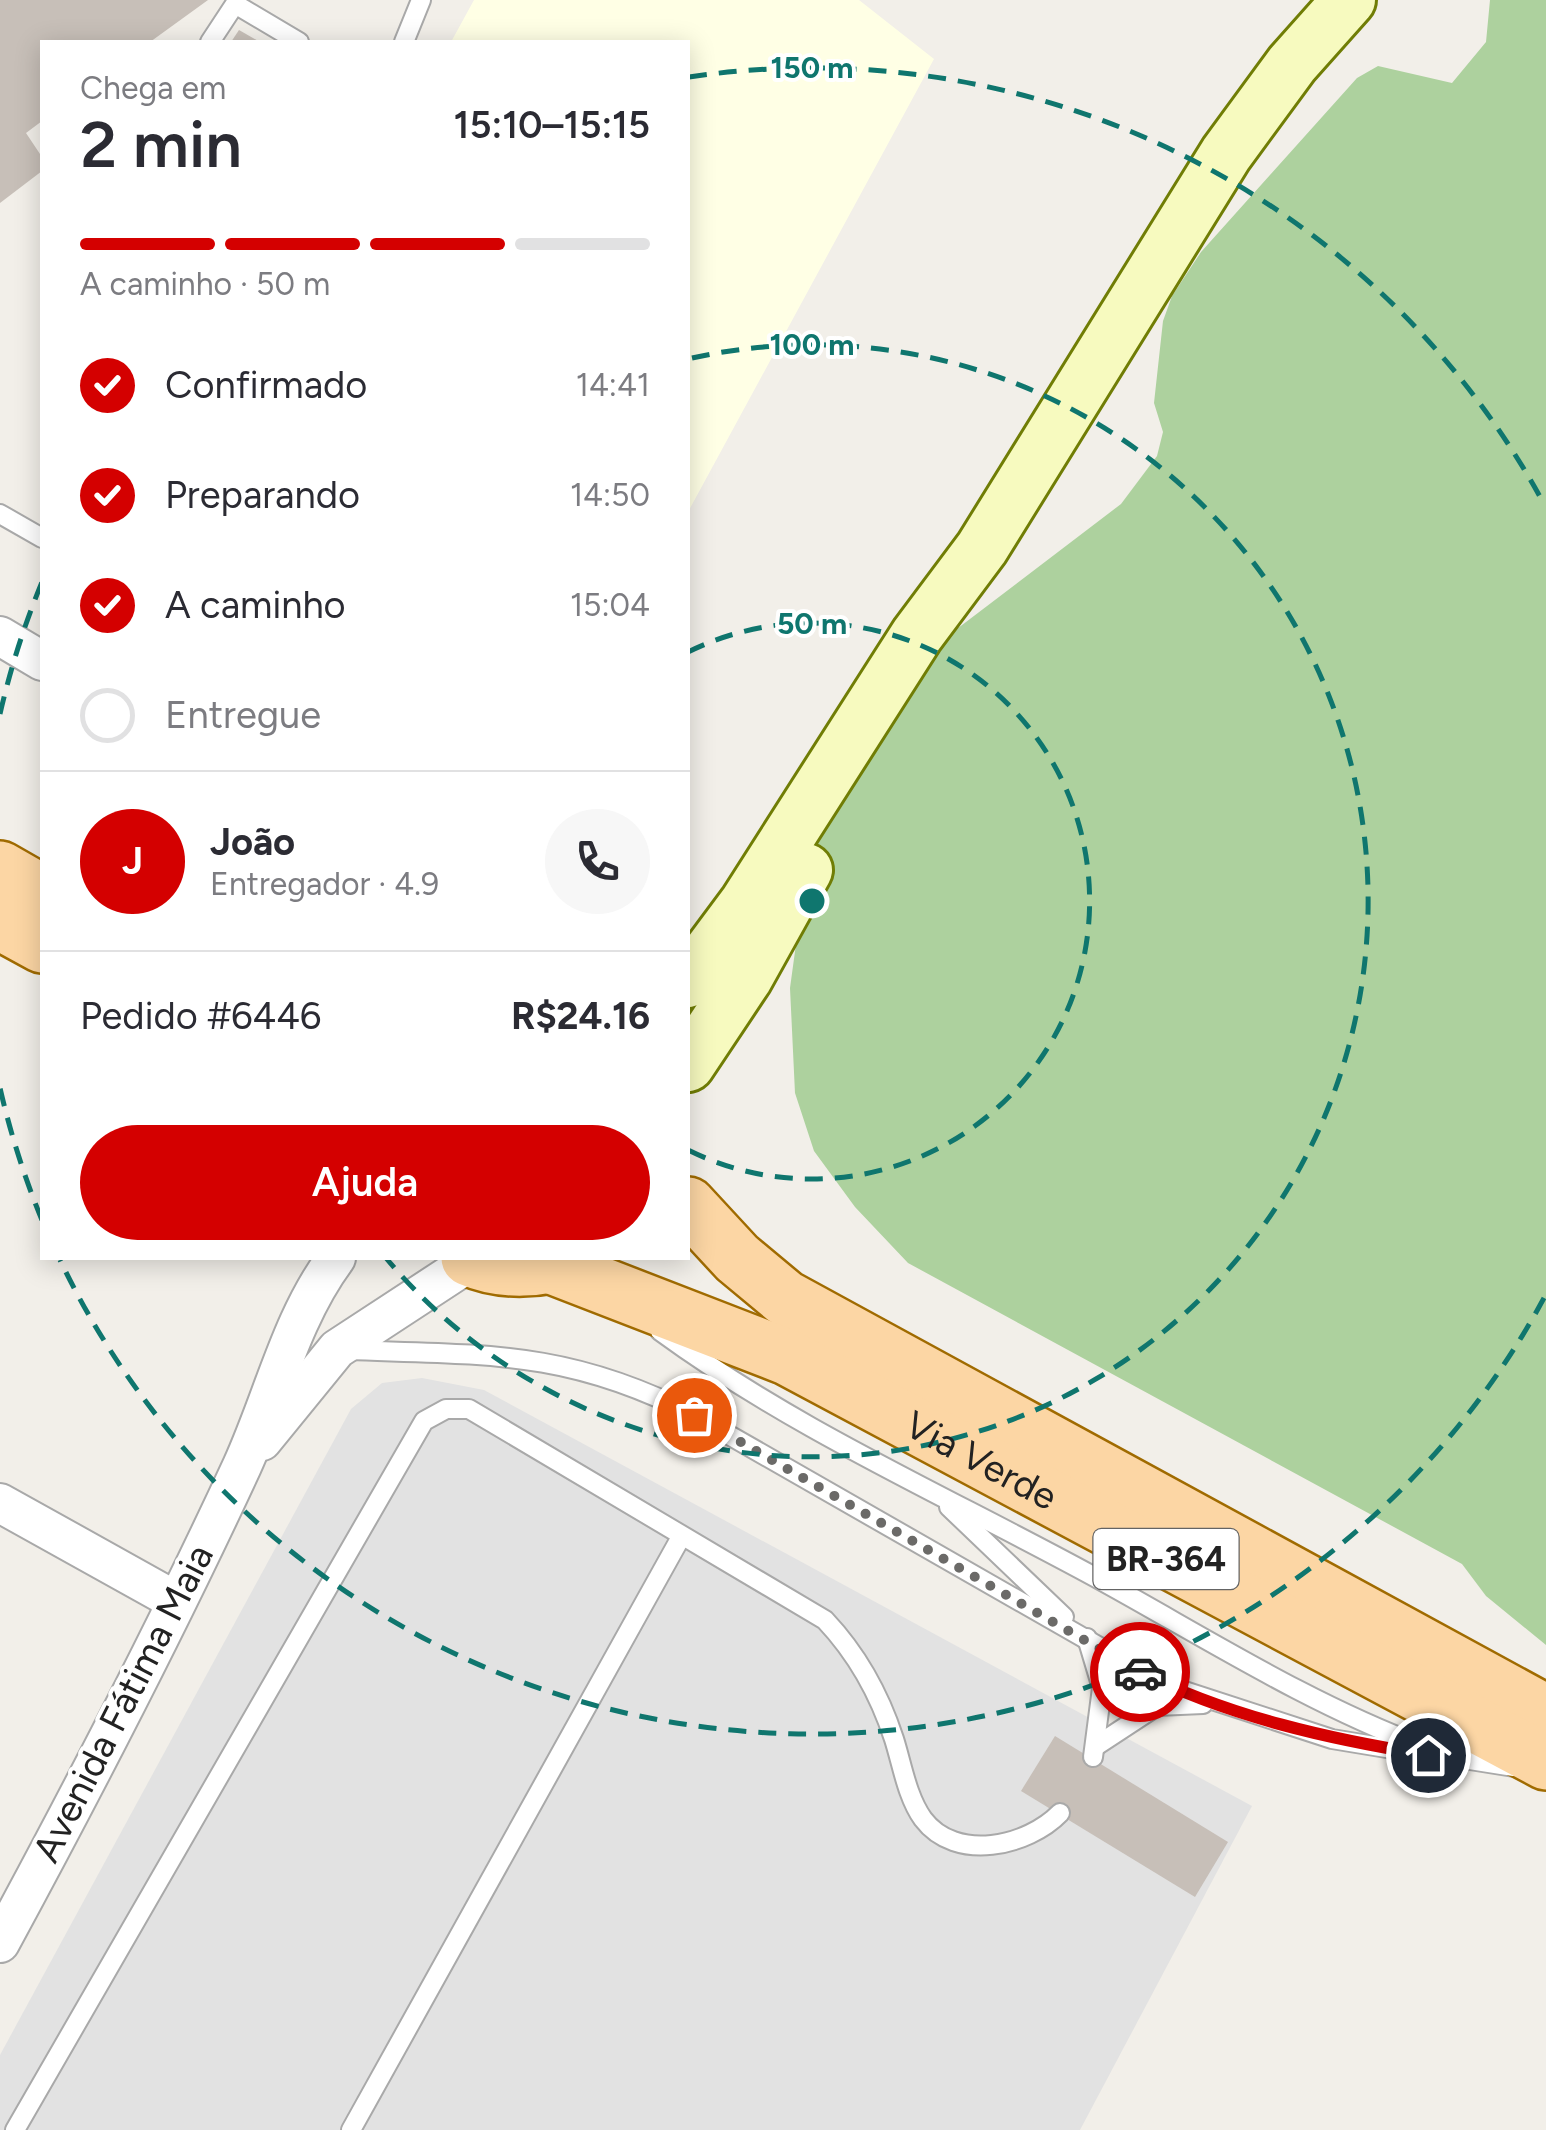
<!DOCTYPE html>
<html lang="pt">
<head>
<meta charset="utf-8">
<style>
	:root { --surface:#fff; --page:#f7f7f7; --text:#2b2b33; --muted:#7c7c81; --line:#e1e1e2; --accent:#d40000 }
	body { margin:0; font-family:Figtree,sans-serif; background:var(--page); color:var(--text); height:100vh; display:flex; flex-direction:column; font-size:38px; white-space:nowrap }
	* { box-sizing:border-box; margin:0 }
	p { font-size:32px; color:var(--muted) }
	.icon { flex:none; width:55px; height:55px; fill:none; stroke:currentColor; stroke-width:2; stroke-linecap:round; stroke-linejoin:round }
	.map { position:relative; flex:1; overflow:hidden }
	.side { position:absolute; left:40px; top:40px; width:650px; height:1220px; display:flex; flex-direction:column; background:var(--surface); border-radius:0px; box-shadow:0 5px 25px #0003 }
	.side>* { flex:none }
	.pin { position:absolute; display:grid; place-items:center; width:85px; height:85px; color:#fff; margin:-42px; border:5px solid #fff; border-radius:50%; box-shadow:0 2px 10px #0007 }
	.courier { position:absolute; display:grid; place-items:center; width:100px; height:100px; margin:-50px; border:8px solid #d40000; border-radius:50%; background:#fff; color:#222; box-shadow:0 2px 12px #0007 }
	.headline em { font-style:normal; font-weight:600 }
	.headline div { display:flex; flex-direction:column-reverse }
	.headline { display:flex; align-items:center; justify-content:space-between; height:170px; padding:0 40px }
	h1 { font-size:65px; font-weight:600; line-height:75px }
	.bar { display:grid; grid-template-columns:repeat(4,1fr); gap:15px 10px; align-content:center; height:120px; padding:0 40px }
	.bar i { height:12px; border-radius:8px; background:var(--line) }
	.bar .current { background:var(--accent) }
	.bar p { grid-column:span 4 }
	.line { display:flex; align-items:center; gap:25px; padding:0 40px; border-top:2px solid var(--line) }
	.line div { flex:1 }
	.round { display:grid; place-items:center; flex:none; width:105px; height:105px; border-radius:52px; background:var(--page) }
	ol { padding:0 40px; list-style:none }
	li { display:flex; align-items:center; gap:30px; height:110px }
	li p { margin-inline-start:auto }
	li .icon { padding:10px; border-radius:50%; background:var(--accent); color:#fff; stroke-width:4 }
	li:last-child { color:var(--muted) }
	li i { width:55px; height:55px; border:5px solid var(--line); border-radius:50% }
	.button { display:flex; gap:20px; margin-top:auto; padding:20px 40px }
	.button a { flex:1; height:115px; border-radius:60px; background:var(--accent); color:#fff; font-size:40px; font-weight:600; line-height:115px; text-align:center }
	.map>svg:first-child { display:block }
	.education { fill:#ffffe5 }
	.forest { fill:#add19e }
	.parking { fill:#e2e2e2 }
	.building { fill:#c7bfb8 }
	.lines { fill:none; stroke-linecap:round; stroke-linejoin:round }
	.lane-casing { stroke:#a9a9a9; stroke-width:22 }
	.street-casing { stroke:#a9a9a9; stroke-width:42 }
	.secondary-casing { stroke:#707d05; stroke-width:58 }
	.primary-casing { stroke:#a06b00; stroke-width:60 }
	.lane { stroke:#fff; stroke-width:18 }
	.street { stroke:#fff; stroke-width:38 }
	.secondary { stroke:#f7fabf; stroke-width:52 }
	.primary { stroke:#fcd6a4; stroke-width:55 }
	.done { stroke:#6b6a68; stroke-width:10; stroke-dasharray:0 18 }
	.route { stroke:#d40000; stroke-width:12 }
	.ring { fill:none; stroke:#0f766e; stroke-width:5; stroke-dasharray:18 12 }
	.labels { text-anchor:middle; stroke-width:8; stroke-linejoin:round; paint-order:stroke }
	.shield { fill:#fff; stroke:#646464; stroke-width:2.5 }
	.shield-label { font-size:35px; font-weight:bold; fill:#222 }
	.street-label { font-size:38px; fill:#222; stroke:#fff }
	.centre { fill:#0f766e; stroke:#fff; stroke-width:5 }
	.ring-label { font-size:30px; text-anchor:middle; font-weight:bold; fill:#0f766e; stroke:#fff; stroke-width:8; stroke-linejoin:round; paint-order:stroke }
</style>
</head>
<body>
<div class="map">
<svg width="1546" height="2130" viewBox="0 0 1546 2130">
	<rect width="100%" height="100%" fill="#f2efe9"/>
	<path class="education" d="M474,0H859L934,59L688,512V42H451Z"/>
	<path class="forest" d="M1490,0H1546V1645L1486,1596L1462,1564L908,1263L855,1207L814,1151L795,1093L790,988L809,849L941,641L1121,504L1157,456L1163,432L1154,403L1163,321L1172,296L1201,252L1357,78L1378,66L1452,83L1486,42Z"/>
	<path class="parking" d="M422,1378L484,1390L1252,1806L1080,2130H0V2055L351,1409L382,1383Z"/>
	<g class="building">
		<path d="M0,0H208L150,42H42V121L26,133L42,157V171L0,203Z"/>
		<path d="M239,30L260,42H231Z"/>
		<path d="M1055,1736L1228,1842L1195,1897L1021,1791Z"/>
	</g>
	<g class="lines">
		<defs>
			<g id="lane">
				<path d="M210,42L235,4L299,42"/>
				<path d="M404,42L421,0"/>
				<path d="M0,514L42,538"/>
				<path d="M660,1331C798,1432 955,1500 1104,1582C1209,1640 1310,1704 1422,1746"/>
				<path d="M348,1350C485,1355 568,1350 694,1415L1166,1685L1332,1739L1459,1760"/>
				<path d="M949,1507L1064,1617"/>
				<path d="M1087,1638L1102,1688L1093,1757"/>
				<path d="M1096,1746L1157,1706L1203,1704"/>
				<path d="M1451,1757L1514,1767"/>
				<path d="M15,2130L424,1421L446,1409H469L825,1620C858,1655 879,1693 894,1739C902,1764 907,1797 923,1819C956,1863 1028,1846 1060,1813"/>
				<path d="M351,2130L681,1537"/>
			</g>
			<g id="street">
				<path d="M0,636L42,661"/>
				<path d="M262,1441L337,1349L473,1260"/>
				<path d="M0,1503L176,1601"/>
				<path d="M0,1943C85,1786 167,1628 242,1466C274,1396 290,1320 336,1258"/>
			</g>
			<g id="secondary">
				<path d="M688,981L746,903L917,635L982,548L1226,154L1292,64L1349,0"/>
				<path d="M688,1065L746,978L806,870"/>
			</g>
			<g id="primary">
				<path d="M0,869L42,893"/>
				<path d="M0,922L42,945"/>
				<path d="M688,1205L737,1258L785,1298L1546,1713"/>
				<path d="M469,1258C503,1273 542,1270 577,1258"/>
				<path id="s1" d="M552,1266L787,1357L1546,1762"/>
			</g>
		</defs>
		<use href="#lane" class="lane-casing"/>
		<use href="#street" class="street-casing"/>
		<use href="#secondary" class="secondary-casing"/>
		<use href="#primary" class="primary-casing"/>
		<use href="#lane" class="lane"/>
		<use href="#street" class="street"/>
		<use href="#secondary" class="secondary"/>
		<use href="#primary" class="primary"/>
	</g>
	<g class="lines">
		<path class="done" d="M694,1415L1140,1672"/>
		<path class="route" d="M1140,1672C1230,1717 1329,1739 1428,1755"/>
	</g>
	<g class="ring">
		<path d="M688 652A278 278 0 1 1 688 1150"/>
		<path d="M692 358A556 556 0 1 1 386 1258"/>
		<path d="M1544 1298A833 833 0 0 1 60 1260M42 1220A833 833 0 0 1 0 1088M0 714A833 833 0 0 1 42 582M689 77A833 833 0 0 1 1544 504"/>
	</g>
	<g class="labels">
		<rect class="shield" x="1093.5" y="1529" width="145" height="60" rx="8"/>
		<g class="shield-label">
			<text x="1166" y="1571">BR-364</text>
		</g>
		<g class="street-label">
			<text dy="13" stroke="none"><textPath href="#s1" startOffset="472">Via Verde</textPath></text>
			<text transform="translate(123 1703) rotate(-63)" y="13">Avenida Fátima Maia</text>
		</g>
	</g>
	<circle cx="812" cy="901" r="15" class="centre"/>
	<g class="ring-label">
		<text x="812" y="78">150 m</text>
		<text x="812" y="355">100 m</text>
		<text x="812" y="634">50 m</text>
	</g>
</svg>
<div class="pin" style="left:694px;top:1415px;background:#ea580c"><svg class="icon" aria-label="bag" viewBox="0 0 24 24"><path d="M5 8h14l-1 12H6zM9 8a3 3 0 0 1 6 0"/></svg></div>
<div class="pin" style="left:1428px;top:1755px;background:#1f2937"><svg class="icon" aria-label="home" viewBox="0 0 24 24"><path d="M3 11l9-7 9 7M6 9v11h12V9"/></svg></div>
<div class="courier" style="left:1140px;top:1672px"><svg class="icon" aria-label="car" viewBox="0 0 24 24"><path d="M5 17H2v-5l4-1 3-4h7l3 4 3 1v5h-3M9 17h6M6 11h13"/><circle cx="7" cy="17" r="2"/><circle cx="17" cy="17" r="2"/></svg></div>
<section class="side">
<div class="headline"><div><h1>2 min</h1><p>Chega em</p></div><em>15:10–15:15</em></div>
<div class="bar"><i class="current"></i><i class="current"></i><i class="current"></i><i></i><p>A caminho · 50 m</p></div>
<ol>
<li><svg class="icon" aria-label="check" viewBox="0 0 24 24"><path d="M5 12l5 5 9-10"/></svg>Confirmado<p>14:41</p></li>
<li><svg class="icon" aria-label="check" viewBox="0 0 24 24"><path d="M5 12l5 5 9-10"/></svg>Preparando<p>14:50</p></li>
<li><svg class="icon" aria-label="check" viewBox="0 0 24 24"><path d="M5 12l5 5 9-10"/></svg>A caminho<p>15:04</p></li>
<li><i></i>Entregue</li>
</ol>
<div class="line" style="height:180px"><b class="round" style="background:var(--accent);color:#fff">J</b><div><b>João</b><p>Entregador · 4.9</p></div><a class="round"><svg class="icon" aria-label="phone" viewBox="0 0 24 24"><path d="M5 4h4l2 5-3 2q2 4 5 5l2-3 5 2v4C11 20 4 13 5 4z"/></svg></a></div>
<div class="line" style="height:130px"><div>Pedido #6446</div><b>R$24.16</b></div>
<div class="button"><a>Ajuda</a></div>
</section>
</div>
</body>
</html>
